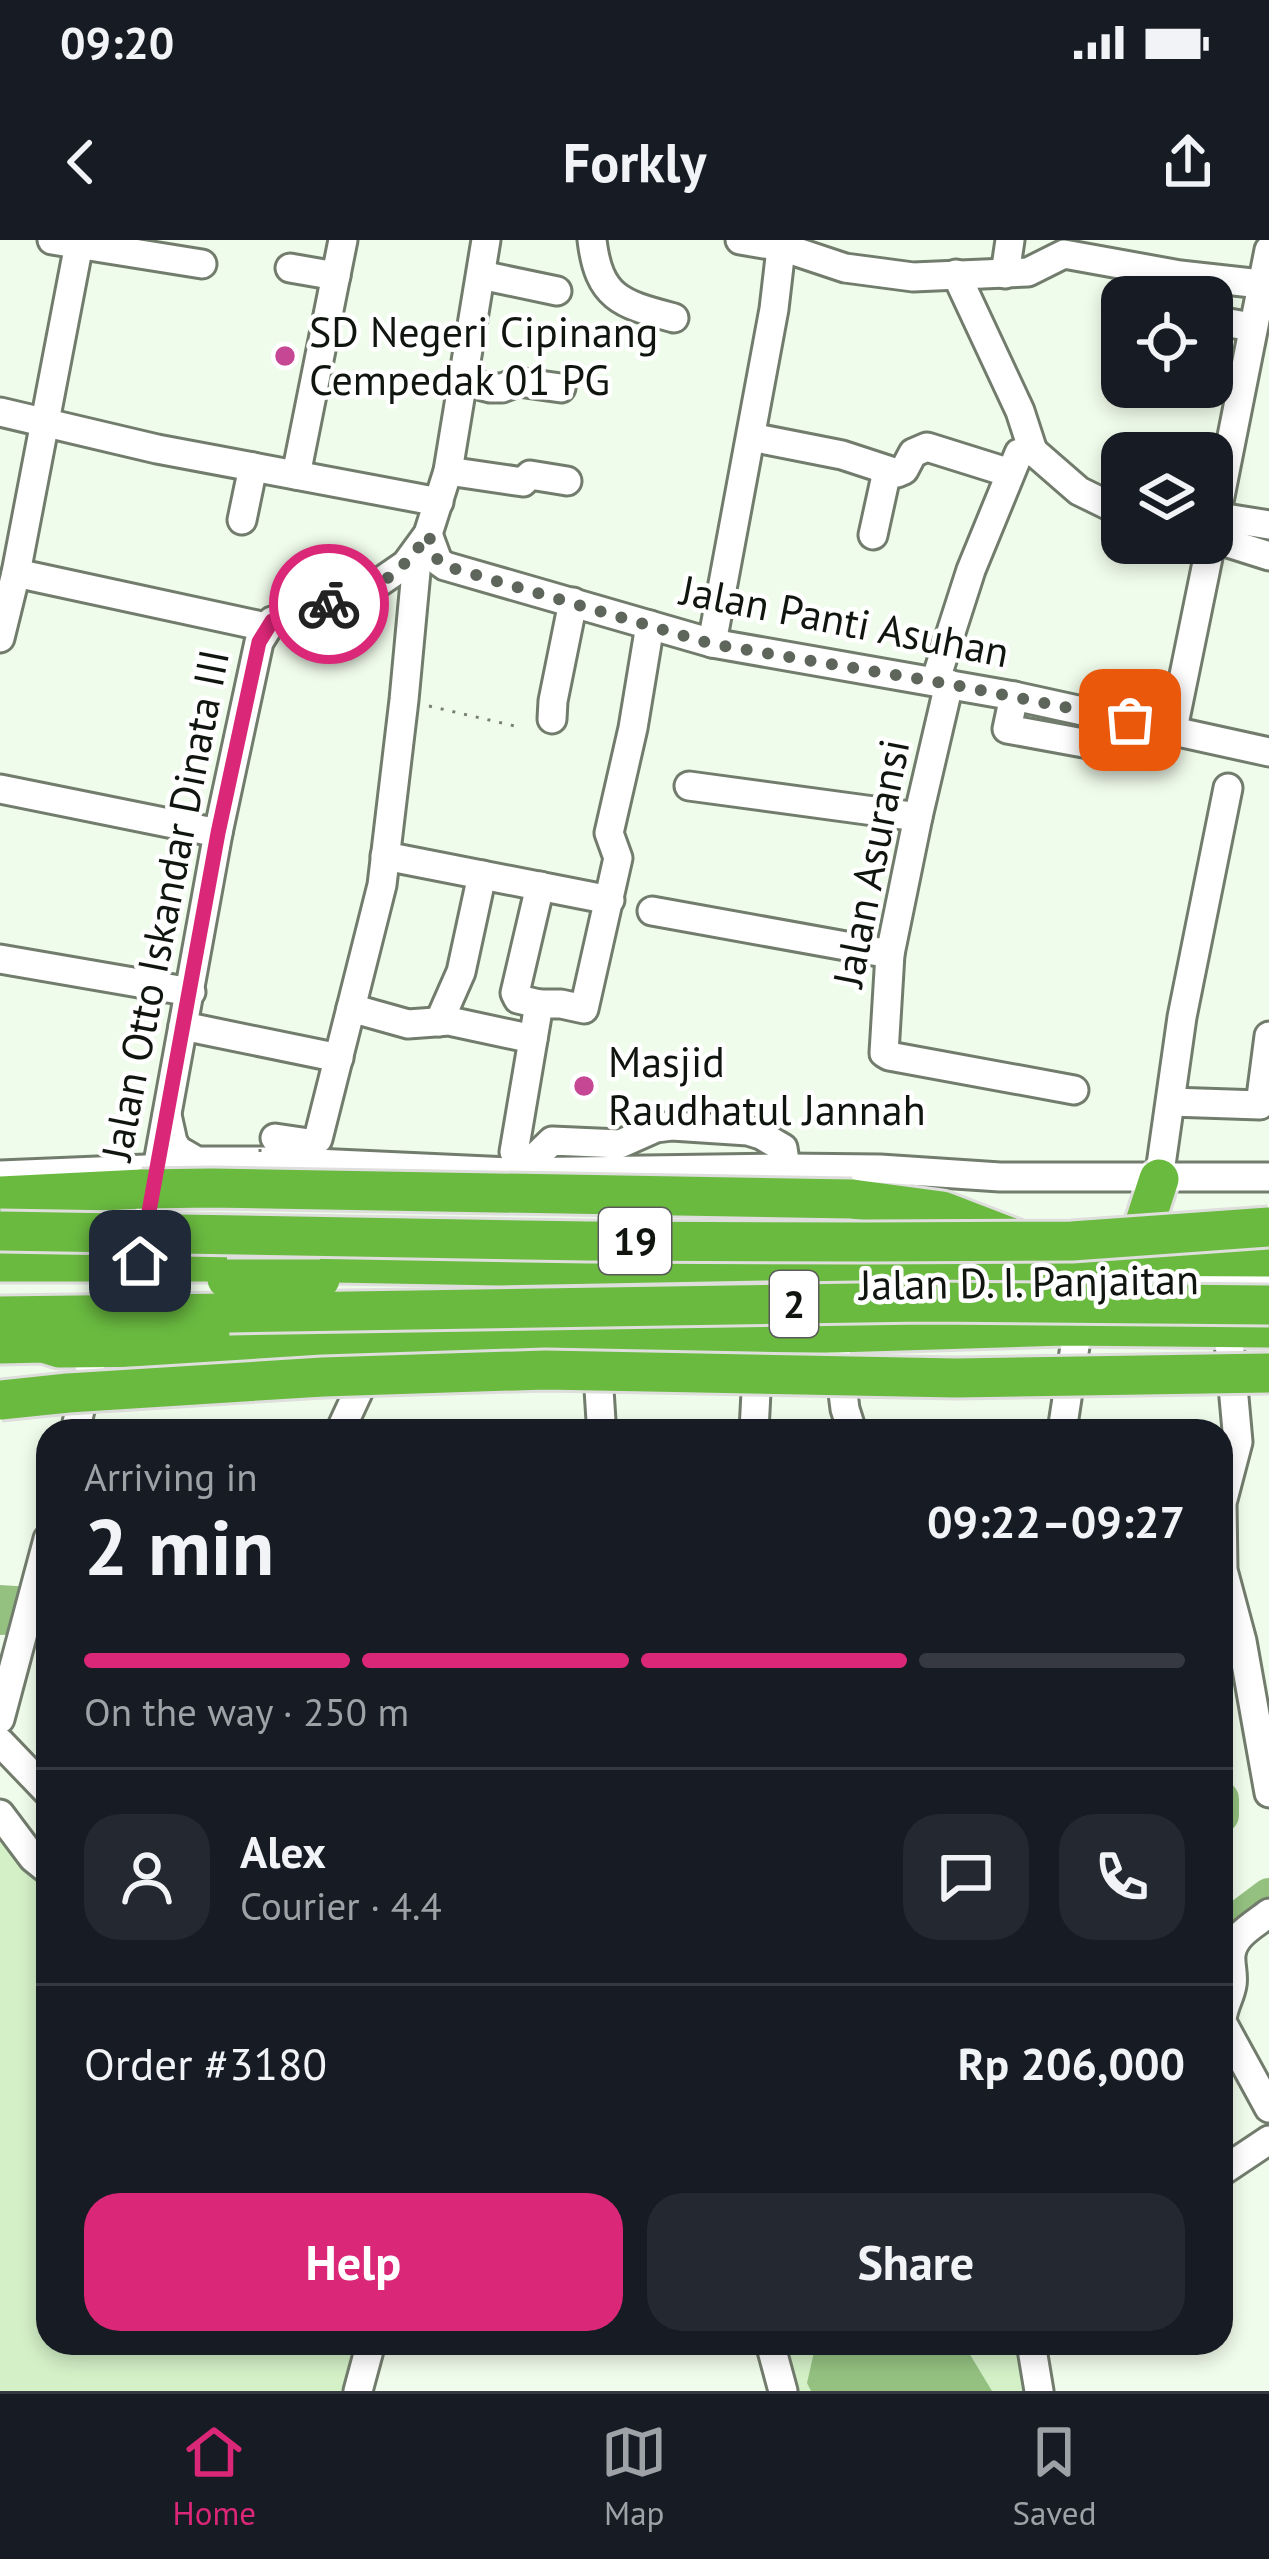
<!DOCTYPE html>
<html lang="en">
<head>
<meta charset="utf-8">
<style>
	:root { --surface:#171b24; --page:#242831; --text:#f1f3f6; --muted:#9ea1a6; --line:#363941; --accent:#db2777 }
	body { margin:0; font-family:"PT Sans",sans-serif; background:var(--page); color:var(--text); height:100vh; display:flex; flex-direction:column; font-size:45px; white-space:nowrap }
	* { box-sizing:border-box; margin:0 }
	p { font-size:39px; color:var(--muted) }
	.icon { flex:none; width:66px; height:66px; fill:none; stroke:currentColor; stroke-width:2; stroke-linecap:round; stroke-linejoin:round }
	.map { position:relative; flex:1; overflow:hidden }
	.side { position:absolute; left:36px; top:1179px; width:1197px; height:936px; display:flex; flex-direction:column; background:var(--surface); border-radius:36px; box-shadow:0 6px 18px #0003 }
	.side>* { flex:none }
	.controls { position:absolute; left:1101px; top:36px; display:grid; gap:24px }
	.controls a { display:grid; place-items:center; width:132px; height:132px; border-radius:24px; background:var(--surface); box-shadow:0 6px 18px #0003; font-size:60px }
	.pin { position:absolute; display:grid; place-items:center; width:102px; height:102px; color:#fff; margin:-51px; border-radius:24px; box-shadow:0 6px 18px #0006 }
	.courier { position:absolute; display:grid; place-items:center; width:120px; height:120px; margin:-60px; border:9px solid #db2777; border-radius:50%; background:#fff; color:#222; box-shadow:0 3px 15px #0007 }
	.overview em { font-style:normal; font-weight:600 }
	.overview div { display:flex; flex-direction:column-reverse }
	.overview { display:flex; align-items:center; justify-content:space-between; height:204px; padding:0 48px }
	h1 { font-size:78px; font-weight:600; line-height:90px }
	.bar { display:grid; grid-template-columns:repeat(4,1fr); gap:18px 12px; align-content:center; height:144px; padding:0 48px }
	.bar i { height:15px; border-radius:9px; background:var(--line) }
	.bar .on { background:var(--accent) }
	.bar p { grid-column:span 4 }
	.line { display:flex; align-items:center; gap:30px; padding:0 48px; border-top:3px solid var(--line) }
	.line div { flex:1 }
	.round { display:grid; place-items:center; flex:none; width:126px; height:126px; border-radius:36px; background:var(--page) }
	.action { display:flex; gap:24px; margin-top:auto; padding:24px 48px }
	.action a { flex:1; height:138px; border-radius:36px; background:var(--accent); color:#fff; font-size:48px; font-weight:600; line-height:138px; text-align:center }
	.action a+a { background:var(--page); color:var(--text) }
	.status { display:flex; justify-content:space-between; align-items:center; height:84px; padding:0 60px; background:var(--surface); direction:ltr }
	.status svg { height:33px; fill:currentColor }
	header { display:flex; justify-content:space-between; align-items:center; height:156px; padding:0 48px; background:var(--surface); font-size:54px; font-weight:600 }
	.tab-bar { display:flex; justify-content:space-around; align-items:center; height:168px; border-top:3px solid var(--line); background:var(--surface); font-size:33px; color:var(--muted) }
	.tab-bar a { display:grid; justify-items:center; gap:6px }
	.tab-bar .on { color:var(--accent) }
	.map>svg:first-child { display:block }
	.green { fill:#d3f0c7 }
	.water { fill:#94c180 }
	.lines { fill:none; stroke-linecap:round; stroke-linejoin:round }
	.river { stroke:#94c180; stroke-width:36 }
	.minor-casing { stroke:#727c6d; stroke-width:33 }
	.highway-casing { stroke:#dededd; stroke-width:45 }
	.path { stroke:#777f74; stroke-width:3; stroke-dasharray:3 9; stroke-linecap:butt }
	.minor { stroke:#fff; stroke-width:27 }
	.highway { stroke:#6aba40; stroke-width:39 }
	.highway-bridge-casing { stroke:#dededd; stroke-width:45; stroke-linecap:butt }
	.path-bridge { stroke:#777f74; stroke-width:3; stroke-dasharray:3 9; stroke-linecap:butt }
	.highway-bridge { stroke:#6aba40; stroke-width:39 }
	.done { stroke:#5e665c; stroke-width:12; stroke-dasharray:0 21.6 }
	.route { stroke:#db2777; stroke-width:15 }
	.poi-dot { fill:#c64794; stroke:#fff; stroke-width:4.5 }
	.labels { text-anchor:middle; stroke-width:9; stroke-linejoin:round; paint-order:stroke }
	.shield { fill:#fff; stroke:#585b57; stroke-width:3 }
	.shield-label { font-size:39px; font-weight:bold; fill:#10150f }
	.poi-label { font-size:42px; fill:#10150f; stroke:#fff; text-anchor:start }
	.street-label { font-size:42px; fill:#10150f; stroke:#fff }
</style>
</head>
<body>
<div class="status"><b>09:20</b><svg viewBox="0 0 49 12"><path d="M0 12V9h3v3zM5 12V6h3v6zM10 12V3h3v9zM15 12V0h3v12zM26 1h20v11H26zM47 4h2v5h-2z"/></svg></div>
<header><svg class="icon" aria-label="back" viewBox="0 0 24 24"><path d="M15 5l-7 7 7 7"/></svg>Forkly<svg class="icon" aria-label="share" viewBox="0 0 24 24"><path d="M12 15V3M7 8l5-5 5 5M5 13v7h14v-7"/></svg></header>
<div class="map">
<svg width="1269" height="2151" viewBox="0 0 1269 2151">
	<rect width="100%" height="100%" fill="#f0fceb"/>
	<g class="green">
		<path d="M0,1582L48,1622V2103H371L358,2151H0Z"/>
		<path d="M770,2103H1031L1039,2151H783Z"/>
	</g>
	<g class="water">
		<path d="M0,1345L48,1348V1403L22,1394L0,1395Z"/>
		<path d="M816,2103H963L992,2151H811L807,2143Z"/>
	</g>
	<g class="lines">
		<g class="river">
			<path d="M1221,1559V1575"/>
			<path d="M1221,1692L1269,1656"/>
		</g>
		<defs>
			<g id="minor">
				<path d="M52,0L202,24"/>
				<path d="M592,0C599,59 622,64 674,78"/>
				<path d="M740,0L782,7L845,28L913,37L1028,32L1064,14L1180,35L1261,44"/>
				<path d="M290,28L336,36"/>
				<path d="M956,34L1020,171L1033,211"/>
				<path d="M1005,34L1010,0"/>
				<path d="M481,35L557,51"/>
				<path d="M1212,80L1252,87"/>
				<path d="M463,141L490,148H502L518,142L561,148"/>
				<path d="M0,172L157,209L439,262"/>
				<path d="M751,197L842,215L897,233L904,230L913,213L927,207L1010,233"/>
				<path d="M448,231L523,242L530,235L567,241"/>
				<path d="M296,235L343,0"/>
				<path d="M242,280L253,227"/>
				<path d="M1214,285L1232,279L1269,285"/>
				<path d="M428,294L438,321L445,326L712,403L1014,456L1269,512"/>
				<path d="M873,295L887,231"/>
				<path d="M1212,297L1269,10"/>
				<path d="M1212,298L1269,316"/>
				<path d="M16,333L266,387"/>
				<path d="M0,398L16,333L79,4"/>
				<path d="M712,403L774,69L782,0"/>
				<path d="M935,442L971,330L1019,213L1033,211L1079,251L1122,272"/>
				<path d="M949,444L918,577L890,714L884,813L889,816L1074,850"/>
				<path d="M1014,456L1007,489L1138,513"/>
				<path d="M552,479L553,461L573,362"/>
				<path d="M1173,489L1211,303"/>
				<path d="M689,546L918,577"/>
				<path d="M0,549L218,593"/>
				<path d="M385,616L610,660"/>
				<path d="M652,671L890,714"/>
				<path d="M0,719L191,752"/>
				<path d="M539,764L518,759L515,753L540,646"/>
				<path d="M351,768L408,784L449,781L533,799"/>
				<path d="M439,782L461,732L482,635"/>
				<path d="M183,786L339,818"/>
				<path d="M1171,862L1260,865L1269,796"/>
				<path d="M167,875L173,902L178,910L197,921H272L510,932L786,928L880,929L1000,937H1269"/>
				<path d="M275,898L309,903L318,899L382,645L404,460L418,310"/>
				<path d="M514,912L539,764H561L584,769L618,618L609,593L633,488L650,385"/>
				<path d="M520,932L552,901L620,904L656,888L672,886L748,891L761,895L783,908L786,928"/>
				<path d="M0,935L170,928"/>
				<path d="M1159,939L1182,777L1228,548"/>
				<path d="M142,1011L218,593L259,402L272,381L361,355L406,324L428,294L448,231L486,0"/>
				<path d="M1096,1040L1269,1039"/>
				<path d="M1229,1102L1238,1202L1222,1263L1223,1330L1242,1401L1269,1553"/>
				<path d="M597,1117L601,1181"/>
				<path d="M839,1121L845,1169L852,1191"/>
				<path d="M75,1191L95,1108"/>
				<path d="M340,1191L372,1122"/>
				<path d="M754,1191L756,1152L754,1094"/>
				<path d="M1062,1191L1077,1093"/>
				<path d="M0,1479L48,1299"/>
				<path d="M0,1502L48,1552"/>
				<path d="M0,1574L33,1618L48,1630"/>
				<path d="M1269,1673C1254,1685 1233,1695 1231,1715C1230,1725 1234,1735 1232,1745C1230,1758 1222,1768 1222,1782L1269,1868"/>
				<path d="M1221,1932L1269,1900"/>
				<path d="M770,2103L783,2151"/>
				<path d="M1031,2103L1039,2151"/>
				<path d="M358,2151L371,2103"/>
			</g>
			<g id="highway">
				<path d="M0,956L142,949"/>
				<path d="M852,959L942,971L1020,1001"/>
				<path d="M1079,1016L1269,1017"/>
				<path d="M1134,1016L1159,939"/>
				<path d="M0,1022H277L500,1026L822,1020"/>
				<path d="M793,1035L1112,1033"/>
				<path d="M0,1076L229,1073"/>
				<path d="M0,1104L43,1103L59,1108L279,1106L596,1094L835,1093L1064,1086L1269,1088"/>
			</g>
		</defs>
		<use href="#minor" class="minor-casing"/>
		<use href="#highway" class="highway-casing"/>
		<path class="path" d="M429,466L519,487"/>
		<use href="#minor" class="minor"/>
		<use href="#highway" class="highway"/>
		<defs>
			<g id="highway-bridge">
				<path d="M142,949L211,948L852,959"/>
				<path d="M0,991L588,1001L866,1002L1072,1001L1269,987"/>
				<path d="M227,1039H320"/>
				<path d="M229,1073L924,1062L1269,1065"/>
				<path d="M0,1160L68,1153L323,1137L545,1130L956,1138L1269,1133"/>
			</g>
		</defs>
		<use href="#highway-bridge" class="highway-bridge-casing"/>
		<path class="path-bridge" d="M260,909V921"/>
		<use href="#highway-bridge" class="highway-bridge"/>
	</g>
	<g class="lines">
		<path class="done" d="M329,364C375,351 402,334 428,294L438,321L445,326L712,404L949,444L1130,480"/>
		<path class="route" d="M140,1021L218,593L259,402L272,381L329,364"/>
	</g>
	<g class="poi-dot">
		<circle cx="285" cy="116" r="12"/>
		<circle cx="584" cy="846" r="12"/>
	</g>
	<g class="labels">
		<g class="shield">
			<rect x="599" y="968" width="72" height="66" rx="9"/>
			<rect x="770" y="1031" width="48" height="66" rx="9"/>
		</g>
		<g class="shield-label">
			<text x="635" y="1015">19</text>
			<text x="794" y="1078">2</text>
		</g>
		<g class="poi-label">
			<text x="309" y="107">SD Negeri Cipinang<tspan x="309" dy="48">Cempedak 01 PG</tspan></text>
			<text x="608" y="837">Masjid<tspan x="608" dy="48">Raudhatul Jannah</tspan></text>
		</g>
		<g class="street-label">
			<text transform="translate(845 381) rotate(11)" y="15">Jalan Panti Asuhan</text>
			<text transform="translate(871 623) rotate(-79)" y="15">Jalan Asuransi</text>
			<text transform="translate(165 665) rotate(-79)" y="15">Jalan Otto Iskandar Dinata III</text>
			<text transform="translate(1029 1042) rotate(-1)" y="15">Jalan D. I. Panjaitan</text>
		</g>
	</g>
</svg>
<div class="controls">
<a><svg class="icon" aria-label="locate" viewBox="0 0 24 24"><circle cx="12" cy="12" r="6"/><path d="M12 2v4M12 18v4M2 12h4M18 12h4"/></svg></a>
<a><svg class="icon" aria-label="layers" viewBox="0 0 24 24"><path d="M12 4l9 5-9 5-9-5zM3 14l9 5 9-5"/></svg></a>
</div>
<div class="pin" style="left:1130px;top:480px;background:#ea580c"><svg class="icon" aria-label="bag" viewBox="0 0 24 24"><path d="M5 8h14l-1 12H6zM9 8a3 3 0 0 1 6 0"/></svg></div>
<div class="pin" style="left:140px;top:1021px;background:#1f2937"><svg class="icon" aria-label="home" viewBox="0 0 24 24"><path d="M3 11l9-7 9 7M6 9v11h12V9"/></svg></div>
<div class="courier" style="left:329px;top:364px"><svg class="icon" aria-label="bike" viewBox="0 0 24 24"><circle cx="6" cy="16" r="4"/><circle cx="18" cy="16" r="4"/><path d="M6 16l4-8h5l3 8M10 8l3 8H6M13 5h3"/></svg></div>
<section class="side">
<div class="overview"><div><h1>2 min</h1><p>Arriving in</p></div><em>09:22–09:27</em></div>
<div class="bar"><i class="on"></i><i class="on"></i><i class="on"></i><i></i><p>On the way · 250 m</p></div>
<div class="line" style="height:216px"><a class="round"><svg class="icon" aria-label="person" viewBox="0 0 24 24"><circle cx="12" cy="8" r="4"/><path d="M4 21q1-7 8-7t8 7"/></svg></a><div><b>Alex</b><p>Courier · 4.4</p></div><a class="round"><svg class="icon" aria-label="chat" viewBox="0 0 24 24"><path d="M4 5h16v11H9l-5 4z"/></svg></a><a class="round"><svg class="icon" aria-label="phone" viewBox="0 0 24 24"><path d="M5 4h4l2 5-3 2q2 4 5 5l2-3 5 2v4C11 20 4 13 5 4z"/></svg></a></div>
<div class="line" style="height:156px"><div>Order #3180</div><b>Rp 206,000</b></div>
<div class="action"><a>Help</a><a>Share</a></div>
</section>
</div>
<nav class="tab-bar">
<a class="on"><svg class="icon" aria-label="home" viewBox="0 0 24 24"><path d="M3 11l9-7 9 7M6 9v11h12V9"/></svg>Home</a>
<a><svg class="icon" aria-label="map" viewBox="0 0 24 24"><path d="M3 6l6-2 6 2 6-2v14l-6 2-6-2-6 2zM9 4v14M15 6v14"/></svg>Map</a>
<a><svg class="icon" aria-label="saved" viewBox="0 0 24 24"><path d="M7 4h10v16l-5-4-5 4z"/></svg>Saved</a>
</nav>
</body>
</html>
